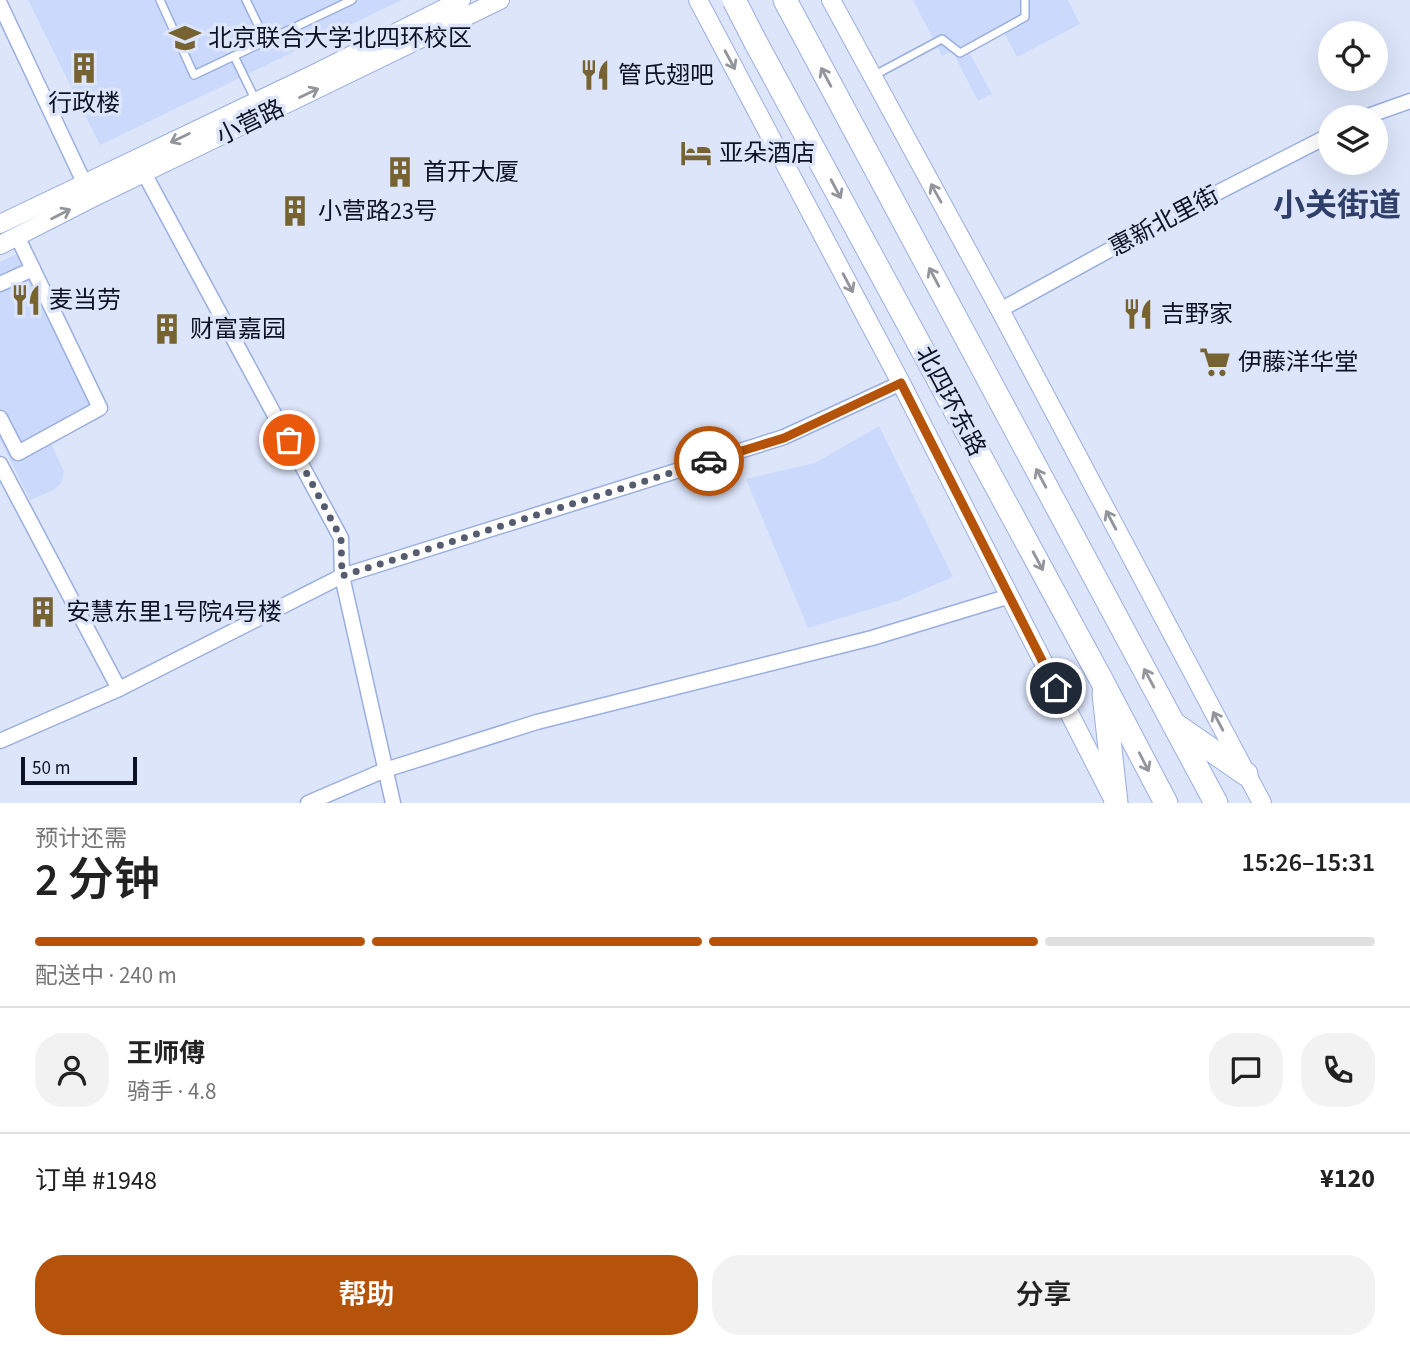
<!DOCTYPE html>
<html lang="zh">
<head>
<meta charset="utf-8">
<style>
	:root { --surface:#fff; --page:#f2f2f2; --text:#222; --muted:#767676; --line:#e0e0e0; --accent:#b45309 }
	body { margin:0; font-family:"Source Sans 3","Noto Sans SC",sans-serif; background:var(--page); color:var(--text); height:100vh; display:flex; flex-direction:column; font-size:26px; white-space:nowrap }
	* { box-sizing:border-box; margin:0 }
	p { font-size:23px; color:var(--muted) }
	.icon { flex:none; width:38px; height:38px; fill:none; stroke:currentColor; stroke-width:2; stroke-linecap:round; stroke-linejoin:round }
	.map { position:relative; height:803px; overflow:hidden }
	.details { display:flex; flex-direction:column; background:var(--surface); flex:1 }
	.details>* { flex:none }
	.fabs { position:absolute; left:1318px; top:21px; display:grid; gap:14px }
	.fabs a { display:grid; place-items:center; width:70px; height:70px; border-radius:50%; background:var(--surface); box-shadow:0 7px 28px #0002; font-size:35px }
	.scale { position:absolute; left:21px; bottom:18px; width:116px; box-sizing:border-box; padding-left:7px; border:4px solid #0c1324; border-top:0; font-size:19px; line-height:24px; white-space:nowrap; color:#0c1324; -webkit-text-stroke:5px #dce5fa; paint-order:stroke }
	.pin { position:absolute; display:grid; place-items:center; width:60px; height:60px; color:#fff; margin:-30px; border:4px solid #fff; border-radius:50%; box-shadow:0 2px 7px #0007 }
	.courier { position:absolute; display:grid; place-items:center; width:70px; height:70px; margin:-35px; border:5px solid #b45309; border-radius:50%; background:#fff; color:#222; box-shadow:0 2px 9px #0007 }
	.head em { font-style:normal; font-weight:600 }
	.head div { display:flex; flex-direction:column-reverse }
	.head { display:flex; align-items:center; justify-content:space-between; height:119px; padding:0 35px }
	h1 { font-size:46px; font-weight:600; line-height:52px }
	.bar { display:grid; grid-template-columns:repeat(4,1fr); gap:10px 7px; align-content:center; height:84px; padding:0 35px }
	.bar i { height:9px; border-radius:5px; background:var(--line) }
	.bar .selected { background:var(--accent) }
	.bar p { grid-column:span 4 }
	.line { display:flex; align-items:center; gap:18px; padding:0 35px; border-top:2px solid var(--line) }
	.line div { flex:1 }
	.round { display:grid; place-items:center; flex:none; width:74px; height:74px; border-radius:28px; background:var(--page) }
	.button { display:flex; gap:14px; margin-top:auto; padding:14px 35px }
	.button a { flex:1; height:80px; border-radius:28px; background:var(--accent); color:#fff; font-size:28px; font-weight:600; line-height:80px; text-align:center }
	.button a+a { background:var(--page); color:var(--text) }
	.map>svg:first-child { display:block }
	.built { fill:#cbdafc }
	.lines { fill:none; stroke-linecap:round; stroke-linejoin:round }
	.service-casing { stroke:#9aaedf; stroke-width:10 }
	.minor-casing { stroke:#9aaedf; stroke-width:17 }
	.tertiary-casing { stroke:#9aaedf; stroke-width:20 }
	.trunk-casing { stroke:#9aaedf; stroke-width:25 }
	.service { stroke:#fff; stroke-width:7 }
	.minor { stroke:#fff; stroke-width:14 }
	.tertiary { stroke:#fff; stroke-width:18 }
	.trunk { stroke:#fff; stroke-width:23 }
	.trunk-bridge-casing { stroke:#9aaedf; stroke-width:25; stroke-linecap:butt }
	.trunk-bridge { stroke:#fff; stroke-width:23 }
	.oneway { stroke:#92959c }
	.done { stroke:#555c6f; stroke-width:7; stroke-dasharray:0 12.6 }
	.route { stroke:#b45309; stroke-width:9 }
	.labels { text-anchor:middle; stroke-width:7; stroke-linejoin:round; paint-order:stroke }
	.poi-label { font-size:24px; fill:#0c1324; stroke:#dce5fa; text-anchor:start }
	.street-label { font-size:24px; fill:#0c1324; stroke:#dce5fa }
	.district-label { font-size:32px; font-weight:bold; fill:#303f69; stroke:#dce5fa }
</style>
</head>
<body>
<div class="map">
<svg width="1410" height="803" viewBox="0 0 1410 803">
	<rect width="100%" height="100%" fill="#dce5fa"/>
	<g class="built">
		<path d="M28,0H402L100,145Z"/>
		<path d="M913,0H1068L1080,24L1017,57L1003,31L968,50L992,94L978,101L952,51L942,56Z"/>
		<path d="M29,248L106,410L102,417L51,443L64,472L61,483L54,490L30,500L0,440V262Z"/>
		<path d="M879,426L953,577L897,601L808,628L746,479L815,463Z"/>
	</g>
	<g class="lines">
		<defs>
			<g id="service">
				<path d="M160,0L194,75L352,0"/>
				<path d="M246,0L266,41"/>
				<path d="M234,56L256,101"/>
				<path d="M873,76L942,39L960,53L1025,17V0"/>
			</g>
			<g id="minor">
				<path d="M0,4L89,193"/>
				<path d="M1365,117L1410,101"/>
				<path d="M135,171L144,173L341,538L342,576L393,803"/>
				<path d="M0,284L33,269"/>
				<path d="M1000,310L1164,220L1330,135"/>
				<path d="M0,418L18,453L100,408L17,236"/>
				<path d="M0,464L119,689"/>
				<path d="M0,741L119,689L342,576L784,437L901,383"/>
				<path d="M308,803L385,770L537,722L872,638L1010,596"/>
			</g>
			<g id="tertiary">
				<path d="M698,0L901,383L1112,797"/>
				<path d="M831,0L1000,310L1262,803"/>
				<path d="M0,224L316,73L461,0"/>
				<path d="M0,245L92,198L500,0"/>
			</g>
			<g id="trunk">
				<path d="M785,0L1216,803"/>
				<path d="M756,43L1102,681L1166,803"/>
				<path d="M1104,694L1116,803"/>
				<path d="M1177,726L1246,774"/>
			</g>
		</defs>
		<use href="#service" class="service-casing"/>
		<use href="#minor" class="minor-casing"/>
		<use href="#tertiary" class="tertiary-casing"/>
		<use href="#trunk" class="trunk-casing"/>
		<use href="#service" class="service"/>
		<use href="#minor" class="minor"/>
		<use href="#tertiary" class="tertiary"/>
		<use href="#trunk" class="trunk"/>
		<defs>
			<path id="trunk-bridge" d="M734,0L756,43"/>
		</defs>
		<use href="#trunk-bridge" class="trunk-bridge-casing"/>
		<use href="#trunk-bridge" class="trunk-bridge"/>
	</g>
	<defs><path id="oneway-shaft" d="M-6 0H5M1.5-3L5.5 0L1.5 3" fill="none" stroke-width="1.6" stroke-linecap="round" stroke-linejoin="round" transform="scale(1.75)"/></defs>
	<g class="oneway">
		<use href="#oneway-shaft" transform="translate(730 60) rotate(62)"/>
		<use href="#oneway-shaft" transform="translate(826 77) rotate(-118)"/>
		<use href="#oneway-shaft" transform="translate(309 93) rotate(-26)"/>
		<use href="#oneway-shaft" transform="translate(180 138) rotate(154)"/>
		<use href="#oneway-shaft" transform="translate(836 189) rotate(62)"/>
		<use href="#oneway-shaft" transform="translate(936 193) rotate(-119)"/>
		<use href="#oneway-shaft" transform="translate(61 214) rotate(-27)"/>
		<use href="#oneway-shaft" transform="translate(934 277) rotate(-118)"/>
		<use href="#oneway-shaft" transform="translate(848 283) rotate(62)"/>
		<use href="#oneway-shaft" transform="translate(1041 478) rotate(-118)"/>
		<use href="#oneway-shaft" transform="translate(1111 520) rotate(-118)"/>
		<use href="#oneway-shaft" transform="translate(1038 561) rotate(62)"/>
		<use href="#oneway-shaft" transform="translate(1149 678) rotate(-118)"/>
		<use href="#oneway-shaft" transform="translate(1218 721) rotate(-118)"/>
		<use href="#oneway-shaft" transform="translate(1144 762) rotate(63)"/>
	</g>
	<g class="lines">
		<path class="done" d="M289,440L341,538L342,576L709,461"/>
		<path class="route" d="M709,461L784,438L901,383L1056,688"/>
	</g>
	<defs>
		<symbol id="university-bare" viewBox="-9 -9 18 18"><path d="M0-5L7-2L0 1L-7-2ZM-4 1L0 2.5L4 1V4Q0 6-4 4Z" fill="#776332" stroke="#dce5fa" stroke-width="2.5" paint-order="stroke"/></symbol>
		<symbol id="building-bare" viewBox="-9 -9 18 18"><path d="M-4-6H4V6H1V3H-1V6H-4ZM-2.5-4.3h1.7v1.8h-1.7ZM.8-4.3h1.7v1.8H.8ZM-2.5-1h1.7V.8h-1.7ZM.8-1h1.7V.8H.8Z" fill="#776332" stroke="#dce5fa" stroke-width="2.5" paint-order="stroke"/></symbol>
		<symbol id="restaurant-bare" viewBox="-9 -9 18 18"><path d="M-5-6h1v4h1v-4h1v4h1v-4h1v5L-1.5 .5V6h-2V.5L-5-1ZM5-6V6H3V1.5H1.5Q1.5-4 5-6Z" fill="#776332" stroke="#dce5fa" stroke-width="2.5" paint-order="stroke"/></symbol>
		<symbol id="hotel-bare" viewBox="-9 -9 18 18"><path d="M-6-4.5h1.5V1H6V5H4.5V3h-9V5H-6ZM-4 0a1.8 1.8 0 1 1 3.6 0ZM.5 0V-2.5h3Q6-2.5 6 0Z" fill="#776332" stroke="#dce5fa" stroke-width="2.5" paint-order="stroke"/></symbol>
		<symbol id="supermarket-bare" viewBox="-9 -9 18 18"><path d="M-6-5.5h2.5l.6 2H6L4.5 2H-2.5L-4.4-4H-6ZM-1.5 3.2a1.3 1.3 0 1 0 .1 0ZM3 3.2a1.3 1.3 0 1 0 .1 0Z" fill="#776332" stroke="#dce5fa" stroke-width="2.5" paint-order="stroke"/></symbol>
	</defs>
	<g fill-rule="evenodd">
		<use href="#university-bare" x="163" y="16" width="44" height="44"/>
		<use href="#building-bare" x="62" y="46" width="44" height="44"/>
		<use href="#restaurant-bare" x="573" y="53" width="44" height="44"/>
		<use href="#hotel-bare" x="674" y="131" width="44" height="44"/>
		<use href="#building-bare" x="378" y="150" width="44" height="44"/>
		<use href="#building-bare" x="273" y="189" width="44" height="44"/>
		<use href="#restaurant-bare" x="4" y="278" width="44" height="44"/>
		<use href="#restaurant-bare" x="1116" y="292" width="44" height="44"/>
		<use href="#building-bare" x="145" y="307" width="44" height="44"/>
		<use href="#supermarket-bare" x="1193" y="340" width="44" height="44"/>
		<use href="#building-bare" x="21" y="590" width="44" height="44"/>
	</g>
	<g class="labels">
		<g class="poi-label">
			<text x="208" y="46">北京联合大学北四环校区</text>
			<text x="618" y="83">管氏翅吧</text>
			<text x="84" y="111" text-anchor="middle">行政楼</text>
			<text x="719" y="161">亚朵酒店</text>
			<text x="423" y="180">首开大厦</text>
			<text x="318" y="219">小营路23号</text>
			<text x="49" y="308">麦当劳</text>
			<text x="1161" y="322">吉野家</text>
			<text x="190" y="337">财富嘉园</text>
			<text x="1238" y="370">伊藤洋华堂</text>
			<text x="66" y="620">安慧东里1号院4号楼</text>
		</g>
		<g class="street-label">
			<text transform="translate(250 122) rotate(-26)" y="8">小营路</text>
			<text transform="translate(1164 221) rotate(-28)" y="8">惠新北里街</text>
			<text transform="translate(951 401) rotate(62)" y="8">北四环东路</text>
		</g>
		<g class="district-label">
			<text x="1337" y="216">小关街道</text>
		</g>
	</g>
</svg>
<div class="fabs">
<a><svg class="icon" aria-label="locate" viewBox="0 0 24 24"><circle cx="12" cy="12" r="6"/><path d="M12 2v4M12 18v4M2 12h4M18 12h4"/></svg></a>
<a><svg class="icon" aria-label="layers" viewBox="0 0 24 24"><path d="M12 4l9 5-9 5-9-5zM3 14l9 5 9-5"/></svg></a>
</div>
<div class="scale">50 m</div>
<div class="pin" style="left:289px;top:440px;background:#ea580c"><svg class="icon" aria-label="bag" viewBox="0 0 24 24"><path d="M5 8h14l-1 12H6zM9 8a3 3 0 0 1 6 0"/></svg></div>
<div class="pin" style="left:1056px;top:688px;background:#1f2937"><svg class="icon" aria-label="home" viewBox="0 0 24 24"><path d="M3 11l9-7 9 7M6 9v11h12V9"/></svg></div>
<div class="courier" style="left:709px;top:461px"><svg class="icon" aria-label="car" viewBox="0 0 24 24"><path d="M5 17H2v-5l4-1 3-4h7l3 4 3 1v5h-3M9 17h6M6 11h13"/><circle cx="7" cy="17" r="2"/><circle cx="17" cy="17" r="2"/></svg></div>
</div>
<section class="details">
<div class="head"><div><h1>2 分钟</h1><p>预计还需</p></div><em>15:26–15:31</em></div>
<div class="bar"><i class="selected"></i><i class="selected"></i><i class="selected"></i><i></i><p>配送中 · 240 m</p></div>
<div class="line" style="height:126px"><a class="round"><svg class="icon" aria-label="person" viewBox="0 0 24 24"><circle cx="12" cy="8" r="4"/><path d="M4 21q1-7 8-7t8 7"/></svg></a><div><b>王师傅</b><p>骑手 · 4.8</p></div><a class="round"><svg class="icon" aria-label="chat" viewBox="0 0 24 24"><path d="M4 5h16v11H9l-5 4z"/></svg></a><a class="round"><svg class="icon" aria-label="phone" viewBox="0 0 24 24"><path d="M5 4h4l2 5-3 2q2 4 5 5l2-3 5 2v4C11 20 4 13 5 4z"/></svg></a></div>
<div class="line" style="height:91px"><div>订单 #1948</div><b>¥120</b></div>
<div class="button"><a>帮助</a><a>分享</a></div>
</section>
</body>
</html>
